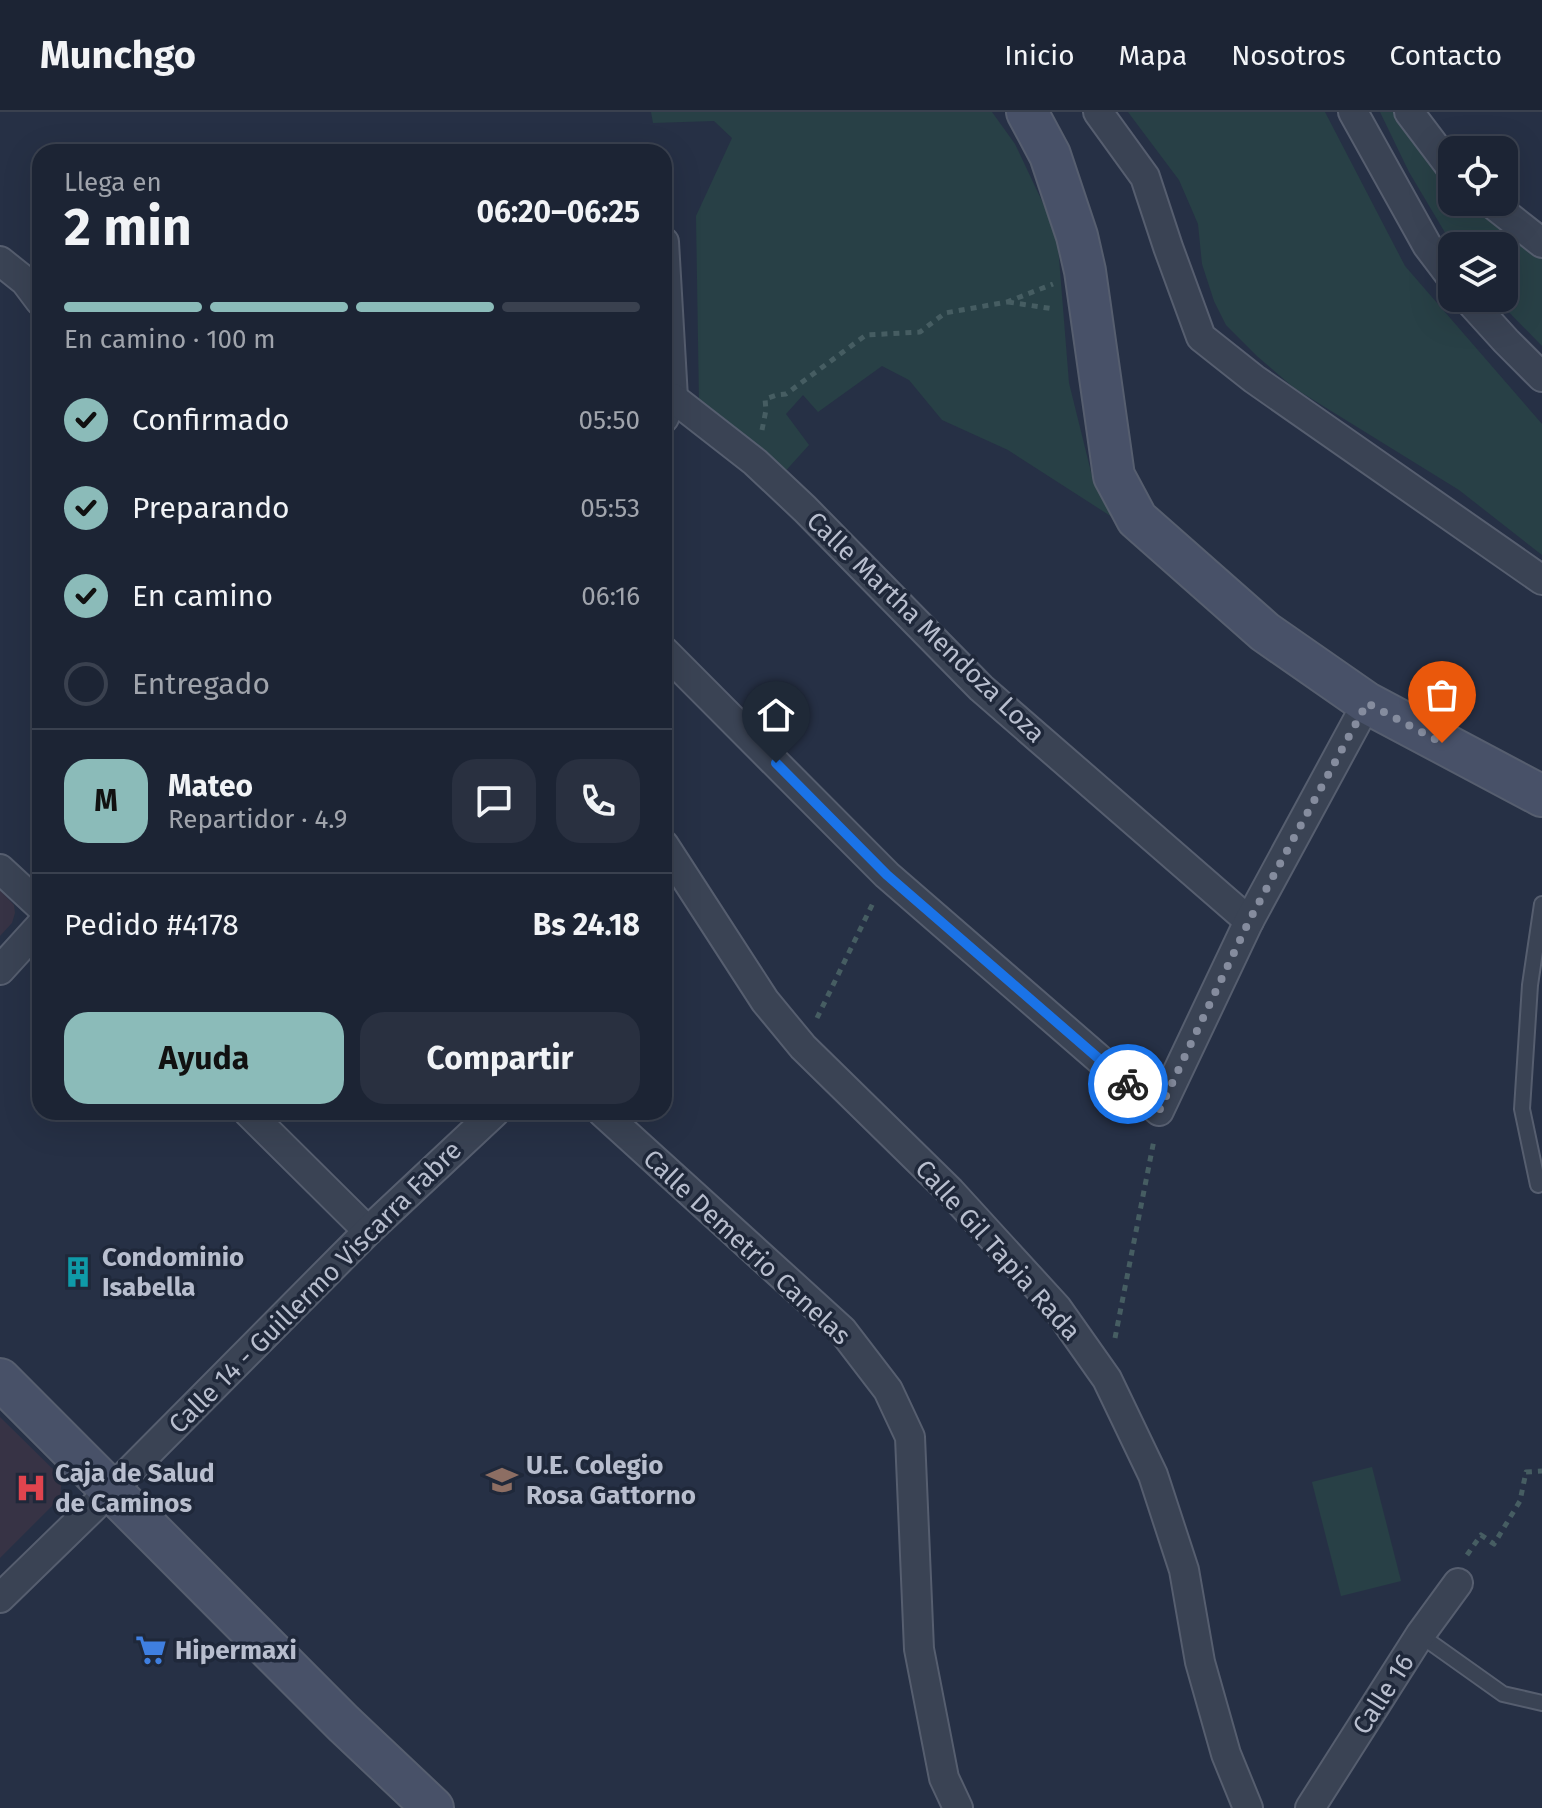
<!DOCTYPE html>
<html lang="es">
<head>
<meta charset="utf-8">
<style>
	:root { --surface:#1c2434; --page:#293040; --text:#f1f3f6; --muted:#a0a4ac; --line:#3a414f; --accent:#8bbbb9 }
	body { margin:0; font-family:"Fira Sans",sans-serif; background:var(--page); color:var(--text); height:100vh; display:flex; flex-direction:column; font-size:30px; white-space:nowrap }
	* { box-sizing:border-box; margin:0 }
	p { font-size:26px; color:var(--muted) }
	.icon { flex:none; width:44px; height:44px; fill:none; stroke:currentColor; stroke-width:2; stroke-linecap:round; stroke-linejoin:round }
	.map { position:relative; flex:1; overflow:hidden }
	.sheet { position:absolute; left:32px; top:32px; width:640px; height:976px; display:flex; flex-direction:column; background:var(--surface); border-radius:24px; box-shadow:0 8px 32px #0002,0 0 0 2px var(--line) }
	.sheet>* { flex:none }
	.controls { position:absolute; left:1438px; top:24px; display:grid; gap:16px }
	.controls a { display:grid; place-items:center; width:80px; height:80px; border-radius:16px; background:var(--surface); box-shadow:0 8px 32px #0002,0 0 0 2px var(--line); font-size:40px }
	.pin { position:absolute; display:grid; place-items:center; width:68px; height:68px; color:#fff; margin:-82px -34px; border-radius:50% 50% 50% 0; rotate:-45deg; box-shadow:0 0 8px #0007 }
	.pin .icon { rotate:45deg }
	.courier { position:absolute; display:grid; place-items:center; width:80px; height:80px; margin:-40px; border:6px solid #1a73e8; border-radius:50%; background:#fff; color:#222; box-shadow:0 2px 10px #0007 }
	.head em { font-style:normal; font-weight:700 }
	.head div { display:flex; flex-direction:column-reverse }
	.head { display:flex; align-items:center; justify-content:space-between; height:136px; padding:0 32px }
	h1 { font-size:52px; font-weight:700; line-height:60px }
	.bar { display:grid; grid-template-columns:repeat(4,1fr); gap:12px 8px; align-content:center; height:96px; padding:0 32px }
	.bar i { height:10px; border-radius:6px; background:var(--line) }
	.bar .active { background:var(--accent) }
	.bar p { grid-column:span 4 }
	.line { display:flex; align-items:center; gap:20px; padding:0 32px; border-top:2px solid var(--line) }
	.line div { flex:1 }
	.round { display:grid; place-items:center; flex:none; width:84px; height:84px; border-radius:24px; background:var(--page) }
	ol { padding:0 32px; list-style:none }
	li { display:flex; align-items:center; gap:24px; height:88px }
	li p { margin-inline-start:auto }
	li .icon { padding:8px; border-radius:50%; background:var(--accent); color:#111; stroke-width:4 }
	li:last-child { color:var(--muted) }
	li i { width:44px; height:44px; border:4px solid var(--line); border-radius:50% }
	.button { display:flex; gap:16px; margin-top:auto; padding:16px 32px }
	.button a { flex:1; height:92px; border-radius:24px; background:var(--accent); color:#111; font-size:32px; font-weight:700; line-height:92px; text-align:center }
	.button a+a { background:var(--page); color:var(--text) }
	header { display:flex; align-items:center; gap:48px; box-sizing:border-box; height:112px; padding:0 40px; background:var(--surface); border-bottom:2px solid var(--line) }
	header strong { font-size:38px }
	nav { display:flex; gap:44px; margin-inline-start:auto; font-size:28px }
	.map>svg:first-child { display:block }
	.medical { fill:#373345 }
	.green { fill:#284046 }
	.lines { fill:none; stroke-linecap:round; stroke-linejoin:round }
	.lane-casing { stroke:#565e6f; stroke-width:18 }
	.street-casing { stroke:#565e6f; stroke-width:32 }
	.secondary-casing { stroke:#565e6f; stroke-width:44 }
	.path { stroke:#465d62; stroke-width:5; stroke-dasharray:6 6; stroke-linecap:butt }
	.lane { stroke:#3a4354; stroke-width:14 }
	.street { stroke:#3a4354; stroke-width:28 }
	.secondary { stroke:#485168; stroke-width:40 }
	.done { stroke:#858c9e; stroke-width:8; stroke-dasharray:0 14.4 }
	.route { stroke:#1a73e8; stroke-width:10 }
	.labels { text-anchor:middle; stroke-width:7; stroke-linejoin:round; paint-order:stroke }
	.street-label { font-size:26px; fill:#b8bece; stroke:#1f283a }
	.poi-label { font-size:26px; font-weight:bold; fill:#b8bece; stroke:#1f283a; text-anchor:start }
</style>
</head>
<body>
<header>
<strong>Munchgo</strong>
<nav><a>Inicio</a><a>Mapa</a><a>Nosotros</a><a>Contacto</a></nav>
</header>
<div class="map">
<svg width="1542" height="1696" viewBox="0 0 1542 1696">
	<rect width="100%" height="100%" fill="#263045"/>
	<g class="medical">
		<path d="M0,778L14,793L15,801L12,811L0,824Z"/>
		<path d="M0,1305L62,1366L60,1386L0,1446Z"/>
	</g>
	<g class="green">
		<path d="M651,0H992L1015,32L1057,121L1069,271L1093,368L1126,414L1008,338L942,308L909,268L882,254L818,300L803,283L786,302L809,333L781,364L699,290L696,104L732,26L714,9L653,11Z"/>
		<path d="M1128,0H1325L1405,154L1542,312V443L1459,378L1294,276L1258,245L1226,213L1214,189L1202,152L1198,112L1179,68Z"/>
		<path d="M1380,0H1403L1452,64V90H1478L1542,144V234L1495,186H1504V134H1453L1409,60Z"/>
		<path d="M1372,1355L1401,1469L1341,1484L1312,1370Z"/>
	</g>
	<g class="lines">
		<defs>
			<g id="lane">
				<path d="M1538,1073L1522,997L1530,873L1542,792"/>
				<path d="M1420,1523L1503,1582L1542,1591"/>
			</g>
			<g id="street">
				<path d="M1098,0L1145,65L1168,135L1201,225L1254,267L1542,468"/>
				<path d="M1353,0L1427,133L1452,166"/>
				<path d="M1409,0L1452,57"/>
				<path d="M1490,90L1542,131"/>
				<path d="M664,130L673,286L664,306"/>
				<path d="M0,149L25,169L40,189"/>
				<path d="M1467,186L1506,229L1542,265"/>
				<path d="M673,286L755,350L805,397L981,576L1249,809"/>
				<path d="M664,539L887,763L1159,999L1249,809L1367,591"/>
				<path d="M664,733L765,889L803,935L950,1079L1057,1196L1107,1267L1153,1363L1184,1458L1200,1550L1226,1642L1248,1696"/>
				<path d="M0,757L40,794"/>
				<path d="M0,858L40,814"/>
				<path d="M248,1000L368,1119"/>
				<path d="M602,1000L842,1218L888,1278L910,1325L919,1537L944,1666L958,1696"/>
				<path d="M0,1486L112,1377L368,1119L495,1000"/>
				<path d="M1310,1696L1420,1523L1458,1471"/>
			</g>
			<g id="secondary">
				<path d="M1027,0L1050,43L1077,124L1085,159L1114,364L1137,407L1265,520L1367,591L1542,684"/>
				<path d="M0,1267L343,1611L433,1696"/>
			</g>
		</defs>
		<use href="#lane" class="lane-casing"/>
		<use href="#street" class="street-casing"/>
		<use href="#secondary" class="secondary-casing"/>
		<g class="path">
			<path d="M1008,190L1054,197"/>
			<path d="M762,318L766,298L765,287L777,283L786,282L866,223L920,220L945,201L1007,190L1053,172"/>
			<path d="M817,906L874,789"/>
			<path d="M1115,1226L1154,1028"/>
			<path d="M1467,1443L1481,1423L1494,1432L1520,1389L1526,1360L1542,1359"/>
		</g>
		<use href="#lane" class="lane"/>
		<use href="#street" class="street"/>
		<use href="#secondary" class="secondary"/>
	</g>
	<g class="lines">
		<path class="done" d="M1128,972L1159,999L1249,809L1367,591L1442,631"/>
		<path class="route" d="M776,651L887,763L1128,972"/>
	</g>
	<defs>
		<symbol id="building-bare" viewBox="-9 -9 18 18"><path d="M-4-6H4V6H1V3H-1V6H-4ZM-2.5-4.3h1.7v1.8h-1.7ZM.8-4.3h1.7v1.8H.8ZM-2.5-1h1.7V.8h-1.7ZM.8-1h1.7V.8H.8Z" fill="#0f9aa8" stroke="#1f283a" stroke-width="2.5" paint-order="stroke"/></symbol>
		<symbol id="school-bare" viewBox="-9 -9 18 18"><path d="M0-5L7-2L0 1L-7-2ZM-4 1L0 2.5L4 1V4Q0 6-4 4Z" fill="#8d6e63" stroke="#1f283a" stroke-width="2.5" paint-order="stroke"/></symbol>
		<symbol id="hospital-bare" viewBox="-9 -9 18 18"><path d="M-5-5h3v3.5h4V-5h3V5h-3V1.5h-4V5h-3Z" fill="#e0444e" stroke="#1f283a" stroke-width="2.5" paint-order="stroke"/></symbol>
		<symbol id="supermarket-bare" viewBox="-9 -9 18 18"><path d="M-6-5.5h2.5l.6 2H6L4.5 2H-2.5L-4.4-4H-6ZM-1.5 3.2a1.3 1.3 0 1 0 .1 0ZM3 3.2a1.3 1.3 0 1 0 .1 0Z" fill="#3f7fe0" stroke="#1f283a" stroke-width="2.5" paint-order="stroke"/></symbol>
	</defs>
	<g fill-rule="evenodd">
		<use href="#building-bare" x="56" y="1138" width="44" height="44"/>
		<use href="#school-bare" x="480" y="1346" width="44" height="44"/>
		<use href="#hospital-bare" x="9" y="1354" width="44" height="44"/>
		<use href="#supermarket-bare" x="129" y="1516" width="44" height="44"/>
	</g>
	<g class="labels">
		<g class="street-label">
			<text transform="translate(926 515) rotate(44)" y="9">Calle Martha Mendoza Loza</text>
			<text transform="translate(747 1135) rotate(43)" y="9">Calle Demetrio Canelas</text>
			<text transform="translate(998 1138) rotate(48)" y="9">Calle Gil Tapia Rada</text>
			<text transform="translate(315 1175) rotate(-45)" y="9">Calle 14 - Guillermo Viscarra Fabre</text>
			<text transform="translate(1383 1582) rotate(-57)" y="9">Calle 16</text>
		</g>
		<g class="poi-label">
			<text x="102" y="1154">Condominio<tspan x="102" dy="30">Isabella</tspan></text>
			<text x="526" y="1362">U.E. Colegio<tspan x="526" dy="30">Rosa Gattorno</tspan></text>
			<text x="55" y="1370">Caja de Salud<tspan x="55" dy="30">de Caminos</tspan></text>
			<text x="175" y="1547">Hipermaxi</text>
		</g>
	</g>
</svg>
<div class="controls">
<a><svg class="icon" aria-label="locate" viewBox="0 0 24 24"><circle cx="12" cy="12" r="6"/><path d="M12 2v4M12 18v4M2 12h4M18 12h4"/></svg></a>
<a><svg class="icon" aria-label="layers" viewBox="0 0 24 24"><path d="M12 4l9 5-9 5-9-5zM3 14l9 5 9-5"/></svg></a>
</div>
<div class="pin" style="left:1442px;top:631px;background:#ea580c"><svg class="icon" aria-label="bag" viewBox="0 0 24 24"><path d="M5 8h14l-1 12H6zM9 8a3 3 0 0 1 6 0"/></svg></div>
<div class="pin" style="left:776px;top:651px;background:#1f2937"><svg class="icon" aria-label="home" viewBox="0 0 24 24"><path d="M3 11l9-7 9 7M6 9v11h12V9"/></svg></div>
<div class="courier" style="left:1128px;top:972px"><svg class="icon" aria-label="bike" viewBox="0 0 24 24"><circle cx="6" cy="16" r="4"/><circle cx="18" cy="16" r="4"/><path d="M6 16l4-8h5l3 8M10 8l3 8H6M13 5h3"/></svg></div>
<section class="sheet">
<div class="head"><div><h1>2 min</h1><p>Llega en</p></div><em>06:20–06:25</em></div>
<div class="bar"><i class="active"></i><i class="active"></i><i class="active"></i><i></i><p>En camino · 100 m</p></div>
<ol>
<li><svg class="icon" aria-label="check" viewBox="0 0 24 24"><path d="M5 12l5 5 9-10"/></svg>Confirmado<p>05:50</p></li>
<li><svg class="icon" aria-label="check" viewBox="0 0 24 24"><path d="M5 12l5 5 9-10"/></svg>Preparando<p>05:53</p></li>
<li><svg class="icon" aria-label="check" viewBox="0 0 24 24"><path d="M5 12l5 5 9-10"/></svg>En camino<p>06:16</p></li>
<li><i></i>Entregado</li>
</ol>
<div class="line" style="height:144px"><b class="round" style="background:var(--accent);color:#111">M</b><div><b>Mateo</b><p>Repartidor · 4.9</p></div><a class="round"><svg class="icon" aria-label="chat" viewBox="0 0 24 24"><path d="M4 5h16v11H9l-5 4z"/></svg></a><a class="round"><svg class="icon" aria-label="phone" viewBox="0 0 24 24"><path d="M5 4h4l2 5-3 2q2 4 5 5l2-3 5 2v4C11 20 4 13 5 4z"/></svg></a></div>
<div class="line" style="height:104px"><div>Pedido #4178</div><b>Bs 24.18</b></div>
<div class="button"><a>Ayuda</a><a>Compartir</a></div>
</section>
</div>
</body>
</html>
